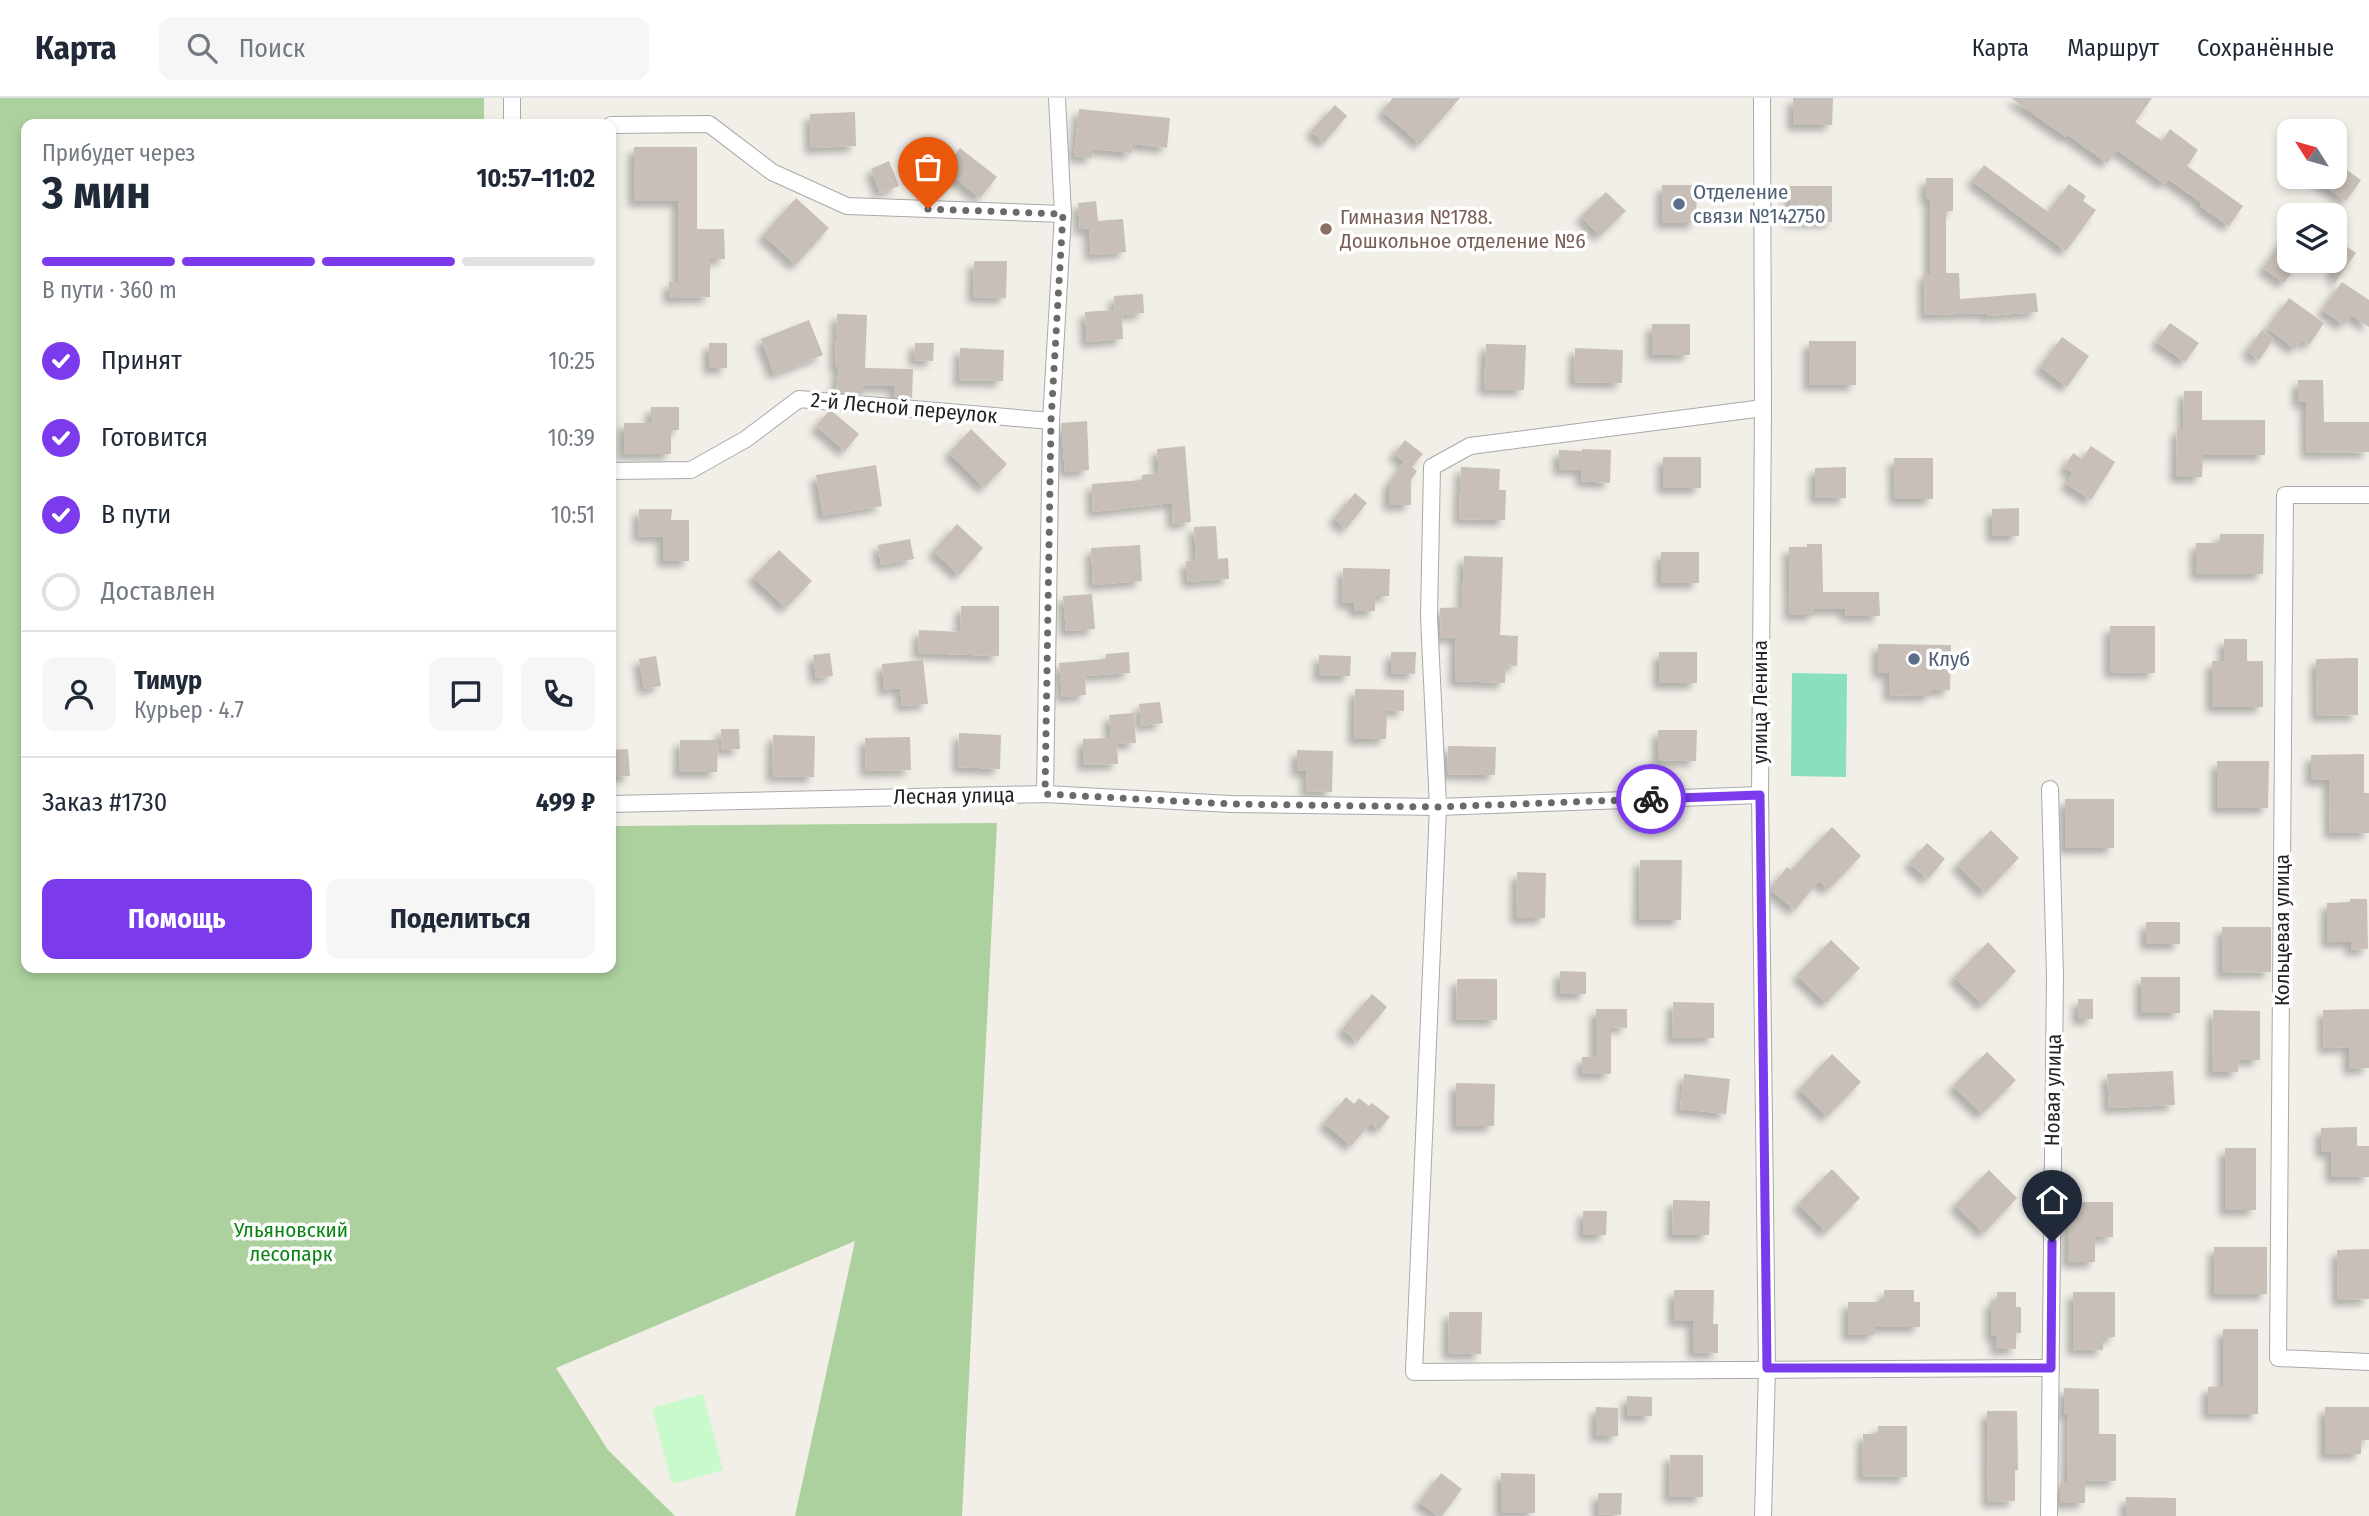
<!DOCTYPE html>
<html lang="ru">
<head>
<meta charset="utf-8">
<style>
	:root { --surface:#fff; --page:#f6f6f7; --text:#1f2937; --muted:#747a83; --line:#e0e1e3; --accent:#7c3aed }
	body { margin:0; font-family:"Fira Sans Condensed",sans-serif; background:var(--page); color:var(--text); height:100vh; display:flex; flex-direction:column; font-size:26px; white-space:nowrap }
	* { box-sizing:border-box; margin:0 }
	p { font-size:23px; color:var(--muted) }
	.icon { flex:none; width:38px; height:38px; fill:none; stroke:currentColor; stroke-width:2; stroke-linecap:round; stroke-linejoin:round }
	.map { position:relative; flex:1; overflow:hidden }
	.details { position:absolute; left:21px; top:21px; width:595px; height:854px; display:flex; flex-direction:column; background:var(--surface); border-radius:14px; box-shadow:0 4px 10px #0003 }
	.details>* { flex:none }
	.needle { width:46px; rotate:307deg }
	.fabs { position:absolute; left:2277px; top:21px; display:grid; gap:14px }
	.fabs a { display:grid; place-items:center; width:70px; height:70px; border-radius:14px; background:var(--surface); box-shadow:0 4px 10px #0003; font-size:35px }
	.pin { position:absolute; display:grid; place-items:center; width:60px; height:60px; color:#fff; margin:-72px -30px; border-radius:50% 50% 50% 0; rotate:-45deg; box-shadow:0 0 7px #0007 }
	.pin .icon { rotate:45deg }
	.courier { position:absolute; display:grid; place-items:center; width:70px; height:70px; margin:-35px; border:5px solid #7c3aed; border-radius:50%; background:#fff; color:#222; box-shadow:0 2px 9px #0007 }
	.head em { font-style:normal; font-weight:700 }
	.head div { display:flex; flex-direction:column-reverse }
	.head { display:flex; align-items:center; justify-content:space-between; height:119px; padding:0 21px }
	h1 { font-size:46px; font-weight:700; line-height:52px }
	.bar { display:grid; grid-template-columns:repeat(4,1fr); gap:10px 7px; align-content:center; height:84px; padding:0 21px }
	.bar i { height:9px; border-radius:5px; background:var(--line) }
	.bar .active { background:var(--accent) }
	.bar p { grid-column:span 4 }
	.line { display:flex; align-items:center; gap:18px; padding:0 21px; border-top:2px solid var(--line) }
	.line div { flex:1 }
	.round { display:grid; place-items:center; flex:none; width:74px; height:74px; border-radius:14px; background:var(--page) }
	ol { padding:0 21px; list-style:none }
	li { display:flex; align-items:center; gap:21px; height:77px }
	li p { margin-inline-start:auto }
	li .icon { padding:7px; border-radius:50%; background:var(--accent); color:#fff; stroke-width:4 }
	li:last-child { color:var(--muted) }
	li i { width:38px; height:38px; border:4px solid var(--line); border-radius:50% }
	.button { display:flex; gap:14px; margin-top:auto; padding:14px 21px }
	.button a { flex:1; height:80px; border-radius:14px; background:var(--accent); color:#fff; font-size:28px; font-weight:700; line-height:80px; text-align:center }
	.button a+a { background:var(--page); color:var(--text) }
	header { display:flex; align-items:center; gap:42px; box-sizing:border-box; height:98px; padding:0 35px; background:var(--surface); border-bottom:2px solid var(--line) }
	header strong { font-size:33px }
	nav { display:flex; gap:38px; margin-inline-start:auto; font-size:24px }
	.search { width:490px; height:63px; background:var(--page); display:flex; align-items:center; gap:18px; box-sizing:border-box; padding:0 24px; border-radius:14px; color:var(--muted); font-size:26px }
	.map>svg:first-child { display:block }
	.forest { fill:#add19e }
	.park { fill:#c8facc }
	.pitch { fill:#88e0be }
	.building { fill:#c7bfb8; filter:url(#shadow) }
	.lines { fill:none; stroke-linecap:round; stroke-linejoin:round }
	.street-casing { stroke:#a9a9a9; stroke-width:18 }
	.street { stroke:#fff; stroke-width:16 }
	.done { stroke:#6b6a68; stroke-width:7; stroke-dasharray:0 12.6 }
	.route { stroke:#7c3aed; stroke-width:9 }
	.service-dot { fill:#5c6f8a; stroke:#fff; stroke-width:2.5 }
	.education-dot { fill:#8d6e63; stroke:#fff; stroke-width:2.5 }
	.labels { text-anchor:middle; stroke-width:7; stroke-linejoin:round; paint-order:stroke }
	.service-label { font-size:21px; fill:#4e5e75; stroke:#fff; text-anchor:start }
	.education-label { font-size:21px; fill:#785e54; stroke:#fff; text-anchor:start }
	.street-label { font-size:21px; fill:#222; stroke:#fff }
	.park-label { font-size:21px; fill:#0c8416; stroke:#fff }
</style>
</head>
<body>
<header>
<strong>Карта</strong>
<div class="search"><svg class="icon" aria-label="search" viewBox="0 0 24 24"><circle cx="10" cy="10" r="6"/><path d="M15 15l6 6"/></svg>Поиск</div>
<nav><a>Карта</a><a>Маршрут</a><a>Сохранённые</a></nav>
</header>
<div class="map">
<svg width="2369" height="1418" viewBox="0 0 2369 1418">
	<defs>
		<filter id="shadow"><feDropShadow dx="-6" dy="6" stdDeviation="3.5" flood-color="#0004"/></filter>
	</defs>
	<rect width="100%" height="100%" fill="#f2efe9"/>
	<path class="forest" d="M0,0H484V26H26V870H611V728L997,725L962,1418H795L855,1143L556,1270L608,1352L675,1418H0Z"/>
	<path class="park" d="M703,1296L723,1372L672,1386L652,1310Z"/>
	<path class="pitch" d="M1792,575L1847,576L1846,679L1791,678Z"/>
	<g class="building">
		<path d="M1393,0H1460L1420,46L1382,13Z"/>
		<path d="M1793,0H1833L1832,27H1793Z"/>
		<path d="M2011,0H2152L2135,24L2162,43L2170,31L2198,52L2187,68L2243,108L2229,128L2200,108L2202,105L2168,81L2165,86L2117,52L2107,65L2068,37L2066,39Z"/>
		<path d="M1335,7L1347,18L1324,45L1311,33Z"/>
		<path d="M1079,11L1170,20L1167,50L1133,46L1132,55L1093,51L1092,60L1074,58Z"/>
		<path d="M855,14L856,48L811,50L810,16Z"/>
		<path d="M634,49H697V131H724L725,161H710V199L669,200V184H678V103H634Z"/>
		<path d="M960,50L997,79L980,100L944,71Z"/>
		<path d="M889,63L899,88L880,95L871,71Z"/>
		<path d="M2334,63L2361,82L2346,103L2312,79H2334Z"/>
		<path d="M1984,67L2048,114L2069,86L2086,98L2083,103L2096,112L2066,153L1972,83Z"/>
		<path d="M1926,80H1953V113H1946V175H1959L1960,201L2036,195L2038,214L1986,218V215L1925,217L1924,176H1930V100L1926,101Z"/>
		<path d="M1662,87H1697L1696,125H1662Z"/>
		<path d="M1790,88H1832V124L1790,123Z"/>
		<path d="M1606,94L1626,113L1600,138L1581,118Z"/>
		<path d="M796,100L829,130L796,167L763,137Z"/>
		<path d="M1096,103L1098,123L1123,121L1126,154L1091,157L1089,130L1080,131L1078,105Z"/>
		<path d="M2289,134V163H2300L2284,185L2263,170Z"/>
		<path d="M2334,140L2356,155L2334,186Z"/>
		<path d="M974,163H1007L1006,200L973,199Z"/>
		<path d="M2342,184L2369,202V229L2351,217L2344,227L2322,212Z"/>
		<path d="M1143,196L1144,215L1122,217L1123,241L1087,244L1085,214L1115,212L1114,198Z"/>
		<path d="M2289,200L2324,225L2309,247L2302,242L2295,251L2267,230Z"/>
		<path d="M837,216L867,217L865,270L913,271L912,300L894,299V288H863V296L836,294L839,269L835,268Z"/>
		<path d="M809,222L823,257L774,276L761,241Z"/>
		<path d="M2170,225L2199,245L2185,264L2156,244Z"/>
		<rect x="1652" y="226" width="38" height="31"/>
		<path d="M2262,232L2274,241L2259,262L2247,253Z"/>
		<path d="M2062,239L2089,258L2067,289L2040,269Z"/>
		<rect x="1809" y="243" width="47" height="44"/>
		<rect x="709" y="245" width="18" height="25"/>
		<path d="M915,245H934L933,263L914,262Z"/>
		<path d="M1486,246L1526,247L1524,292L1484,291Z"/>
		<path d="M960,250L1004,252L1003,283L959,282Z"/>
		<path d="M1575,250L1623,252L1622,285L1574,284Z"/>
		<path d="M2298,282H2323L2324,324H2369V354L2307,355L2306,304H2298Z"/>
		<path d="M2184,293H2202V322H2265V357H2203L2202,379H2176L2177,331H2183Z"/>
		<path d="M651,309H679V332H671V356H624V325H651Z"/>
		<path d="M828,314H833L859,336L845,353L816,328Z"/>
		<path d="M1087,323L1089,372L1065,374L1061,325Z"/>
		<path d="M971,331L1007,366L984,390L949,355Z"/>
		<path d="M1405,342L1423,356L1412,369L1417,373L1411,382V407H1389V385L1404,364L1407,366L1394,356Z"/>
		<path d="M1185,348L1191,424L1173,426L1172,405L1093,414L1092,386L1142,382V377L1159,375L1157,351Z"/>
		<path d="M2091,348L2115,364L2091,402L2066,386L2073,375L2064,370L2073,355L2082,361Z"/>
		<path d="M1582,351L1611,352L1610,385L1581,383L1582,372L1559,371V352L1582,353Z"/>
		<rect x="1663" y="359" width="38" height="31"/>
		<path d="M1894,360H1933V401H1895Z"/>
		<path d="M876,367L882,408L823,418L816,377Z"/>
		<path d="M1461,369L1500,371L1499,392H1506L1505,422L1459,421Z"/>
		<path d="M1846,369V400H1815V370Z"/>
		<path d="M1355,395L1367,405L1346,431L1334,420Z"/>
		<path d="M2019,410V438H1992V411Z"/>
		<path d="M639,411H672L671,422H689V463H663V439L638,438Z"/>
		<path d="M957,426L983,450L959,477L933,453Z"/>
		<path d="M1216,428L1218,461L1228,460L1229,481L1188,484L1186,463L1196,462L1194,429Z"/>
		<path d="M2220,436H2264L2263,476H2196V445H2220Z"/>
		<path d="M910,441L914,461L881,467L878,447Z"/>
		<path d="M1807,446H1822L1823,494H1879L1880,518H1846L1845,511H1814V517H1790L1789,449H1807Z"/>
		<path d="M1140,447L1142,483L1093,487L1091,450Z"/>
		<path d="M779,452L812,483L786,510L753,479Z"/>
		<rect x="1661" y="454" width="38" height="31"/>
		<path d="M1464,458L1503,459L1500,537L1518,538L1517,568L1506,567L1505,585L1455,583L1456,539L1441,540L1440,510L1462,509Z"/>
		<path d="M1343,470L1390,471L1389,498H1375V513H1354V505H1342Z"/>
		<path d="M1092,496L1095,531L1066,533L1063,498Z"/>
		<path d="M961,508H999V558L918,555L919,532L960,534Z"/>
		<path d="M2110,528H2155V575L2110,574Z"/>
		<path d="M2224,541H2247V563H2263V609H2212V563H2224Z"/>
		<path d="M1878,546L1951,547L1950,592H1931V598L1889,597V575H1878Z"/>
		<path d="M1129,554L1130,575L1085,578L1086,597L1062,599L1059,565L1106,561V556Z"/>
		<path d="M1391,554H1416L1415,576L1391,575Z"/>
		<rect x="1659" y="554" width="38" height="31"/>
		<path d="M830,555L833,578L816,580L813,557Z"/>
		<path d="M1319,557L1351,558L1350,578H1319Z"/>
		<path d="M656,558L661,588L644,591L639,561Z"/>
		<path d="M2358,560V617L2317,618L2316,561Z"/>
		<path d="M923,562L928,606L902,608L900,590L884,592L882,566Z"/>
		<path d="M1355,591L1404,592V613L1387,612L1386,641H1354Z"/>
		<path d="M1160,604L1163,625L1141,628L1139,606Z"/>
		<path d="M1134,615L1136,645L1117,646L1118,666L1083,667V641L1111,640L1109,617Z"/>
		<path d="M721,631H739L740,651L722,652Z"/>
		<path d="M1658,632H1697L1696,663L1658,662Z"/>
		<path d="M959,635L1001,637L1000,671L958,669Z"/>
		<path d="M773,637L815,638L814,679L772,678Z"/>
		<path d="M910,639L911,672L866,673L865,640Z"/>
		<path d="M680,642H718L717,674H679Z"/>
		<path d="M1448,648L1496,649L1495,677L1447,676Z"/>
		<path d="M628,651L630,678L611,679V652Z"/>
		<path d="M1297,652L1333,653L1332,694L1306,693L1307,673H1297Z"/>
		<path d="M2364,656V695H2369V735H2330L2329,682H2311V657Z"/>
		<path d="M2217,663H2269L2268,710H2217Z"/>
		<rect x="2065" y="701" width="49" height="49"/>
		<path d="M1832,729L1861,758L1828,792L1819,783L1795,812L1772,793V788L1787,769L1791,772Z"/>
		<path d="M1991,732L2019,760L1985,795L1957,767Z"/>
		<path d="M1927,745L1945,761L1928,781L1909,765Z"/>
		<path d="M1640,762H1682L1681,822H1639Z"/>
		<path d="M1517,774L1546,775L1545,820H1516Z"/>
		<path d="M2350,801H2367L2368,851L2351,852V844H2327V805L2350,804Z"/>
		<rect x="2146" y="824" width="34" height="22"/>
		<path d="M2222,829H2271V874L2222,875Z"/>
		<path d="M1831,842L1860,870L1826,905L1797,877Z"/>
		<path d="M1988,844L2016,873L1983,907L1954,879Z"/>
		<path d="M1560,873L1586,874V896H1560Z"/>
		<rect x="2141" y="879" width="39" height="36"/>
		<path d="M1457,881H1497V922L1456,921Z"/>
		<path d="M1372,896L1387,909L1357,944L1342,931Z"/>
		<rect x="2078" y="901" width="15" height="20"/>
		<path d="M1673,904L1714,905V940H1672Z"/>
		<path d="M1596,911H1627V930L1611,929V976H1582V959H1596Z"/>
		<path d="M2369,911V970L2349,971V949L2324,950L2323,912Z"/>
		<path d="M2213,912L2260,913V962H2239L2238,974H2212Z"/>
		<path d="M1987,954L2016,982L1982,1016L1953,988Z"/>
		<path d="M1832,956L1861,984L1827,1019L1799,991Z"/>
		<path d="M2173,973L2175,1007L2109,1010L2107,976Z"/>
		<path d="M1684,976L1730,981L1726,1016L1680,1011Z"/>
		<path d="M1456,985L1495,986L1494,1028H1456Z"/>
		<path d="M1346,999L1354,1006L1359,1000L1369,1008L1372,1005L1390,1019L1379,1032L1371,1025L1351,1048L1324,1025Z"/>
		<path d="M2357,1029V1048H2369V1079H2331V1054H2321V1030Z"/>
		<rect x="2225" y="1050" width="31" height="62"/>
		<path d="M1832,1071L1860,1100L1826,1134L1798,1106Z"/>
		<path d="M1989,1072L2017,1100L1984,1135L1955,1107Z"/>
		<path d="M1673,1102L1710,1103L1709,1137H1672Z"/>
		<path d="M2068,1104H2113V1139H2095V1164H2068Z"/>
		<path d="M1583,1113H1607L1606,1137H1583Z"/>
		<rect x="2214" y="1149" width="53" height="47"/>
		<path d="M2369,1151V1201L2338,1202L2337,1152Z"/>
		<path d="M1674,1192H1714L1713,1226H1718V1255L1693,1254V1223H1674Z"/>
		<path d="M1884,1192H1914V1204H1920V1229H1875V1237H1848V1204H1884Z"/>
		<path d="M1997,1194H2016V1209H2021V1235H2016V1251H1996V1238H1991V1203H1997Z"/>
		<path d="M2073,1194H2115V1239L2103,1240V1252L2073,1251Z"/>
		<path d="M1449,1214H1482L1481,1256L1448,1255Z"/>
		<path d="M2223,1231H2258V1316L2208,1315V1289L2223,1288Z"/>
		<path d="M2064,1290L2099,1291V1336H2116V1383L2085,1382V1405H2060V1384H2067L2068,1316H2064Z"/>
		<path d="M1627,1298L1652,1299V1318H1627Z"/>
		<path d="M1596,1309L1618,1310V1338H1596Z"/>
		<path d="M2325,1309H2369V1342H2361V1356H2325Z"/>
		<path d="M1987,1313H2017L2018,1372H2015V1403L1988,1404Z"/>
		<path d="M1878,1328H1907V1379L1862,1378L1863,1336H1878Z"/>
		<path d="M1670,1357H1703V1399H1669Z"/>
		<path d="M1441,1375L1462,1391L1442,1418H1438L1419,1404Z"/>
		<path d="M1501,1375L1535,1376V1415H1501Z"/>
		<path d="M1598,1395H1622L1621,1417L1598,1416Z"/>
		<path d="M2126,1399L2176,1400V1418H2126Z"/>
	</g>
	<g class="lines">
		<defs>
			<g id="street">
				<path d="M1762,0L1763,310L1760,697L1767,1270L1763,1418"/>
				<path d="M512,26V0"/>
				<path d="M611,27L709,26L772,74L847,108L1063,116"/>
				<path d="M1763,310L1470,348L1432,369L1429,519L1438,709L1414,1274L2051,1270"/>
				<path d="M611,373L691,372L746,341L799,301L1051,323"/>
				<path d="M2369,397H2285L2278,1260L2369,1264"/>
				<path d="M1045,696L1051,323L1063,116L1057,0"/>
				<path d="M611,706L1045,696L1231,706L1438,709L1760,697"/>
				<path d="M2049,1418L2055,878L2050,691"/>
			</g>
		</defs>
		<use href="#street" class="street-casing"/>
		<use href="#street" class="street"/>
	</g>
	<g class="lines">
		<path class="done" d="M928,111L1063,116L1051,323L1045,696L1231,706L1438,709L1651,701"/>
		<path class="route" d="M1651,701L1760,697L1767,1270H2051L2052,1144"/>
	</g>
	<g class="service-dot">
		<circle cx="1679" cy="106" r="7"/>
		<circle cx="1914" cy="561" r="7"/>
	</g>
	<circle class="education-dot" cx="1326" cy="131" r="7"/>
	<g class="labels">
		<g class="service-label">
			<text x="1693" y="101">Отделение<tspan x="1693" dy="24">связи №142750</tspan></text>
			<text x="1928" y="568">Клуб</text>
		</g>
		<g class="education-label">
			<text x="1340" y="126">Гимназия №1788.<tspan x="1340" dy="24">Дошкольное отделение №6</tspan></text>
		</g>
		<g class="street-label">
			<text transform="translate(904 310) rotate(5)" y="7">2-й Лесной переулок</text>
			<text transform="translate(1760 604) rotate(-90)" y="7">улица Ленина</text>
			<text transform="translate(954 698) rotate(-1)" y="7">Лесная улица</text>
			<text transform="translate(2282 832) rotate(-90)" y="7">Кольцевая улица</text>
			<text transform="translate(2053 992) rotate(-89)" y="7">Новая улица</text>
		</g>
		<g class="park-label">
			<text x="291" y="1139">Ульяновский<tspan x="291" dy="24">лесопарк</tspan></text>
		</g>
	</g>
</svg>
<div class="fabs">
<a><svg class="needle" viewBox="-14 -14 28 28"><path d="M0-13l5 13h-10z" fill="#e53935"/><path d="M0 13l5-13h-10z" fill="#747a83"/></svg></a>
<a><svg class="icon" aria-label="layers" viewBox="0 0 24 24"><path d="M12 4l9 5-9 5-9-5zM3 14l9 5 9-5"/></svg></a>
</div>
<div class="pin" style="left:928px;top:111px;background:#ea580c"><svg class="icon" aria-label="bag" viewBox="0 0 24 24"><path d="M5 8h14l-1 12H6zM9 8a3 3 0 0 1 6 0"/></svg></div>
<div class="pin" style="left:2052px;top:1144px;background:#1f2937"><svg class="icon" aria-label="home" viewBox="0 0 24 24"><path d="M3 11l9-7 9 7M6 9v11h12V9"/></svg></div>
<div class="courier" style="left:1651px;top:701px"><svg class="icon" aria-label="bike" viewBox="0 0 24 24"><circle cx="6" cy="16" r="4"/><circle cx="18" cy="16" r="4"/><path d="M6 16l4-8h5l3 8M10 8l3 8H6M13 5h3"/></svg></div>
<section class="details">
<div class="head"><div><h1>3 мин</h1><p>Прибудет через</p></div><em>10:57–11:02</em></div>
<div class="bar"><i class="active"></i><i class="active"></i><i class="active"></i><i></i><p>В пути · 360 m</p></div>
<ol>
<li><svg class="icon" aria-label="check" viewBox="0 0 24 24"><path d="M5 12l5 5 9-10"/></svg>Принят<p>10:25</p></li>
<li><svg class="icon" aria-label="check" viewBox="0 0 24 24"><path d="M5 12l5 5 9-10"/></svg>Готовится<p>10:39</p></li>
<li><svg class="icon" aria-label="check" viewBox="0 0 24 24"><path d="M5 12l5 5 9-10"/></svg>В пути<p>10:51</p></li>
<li><i></i>Доставлен</li>
</ol>
<div class="line" style="height:126px"><a class="round"><svg class="icon" aria-label="person" viewBox="0 0 24 24"><circle cx="12" cy="8" r="4"/><path d="M4 21q1-7 8-7t8 7"/></svg></a><div><b>Тимур</b><p>Курьер · 4.7</p></div><a class="round"><svg class="icon" aria-label="chat" viewBox="0 0 24 24"><path d="M4 5h16v11H9l-5 4z"/></svg></a><a class="round"><svg class="icon" aria-label="phone" viewBox="0 0 24 24"><path d="M5 4h4l2 5-3 2q2 4 5 5l2-3 5 2v4C11 20 4 13 5 4z"/></svg></a></div>
<div class="line" style="height:91px"><div>Заказ #1730</div><b>499 ₽</b></div>
<div class="button"><a>Помощь</a><a>Поделиться</a></div>
</section>
</div>
</body>
</html>
